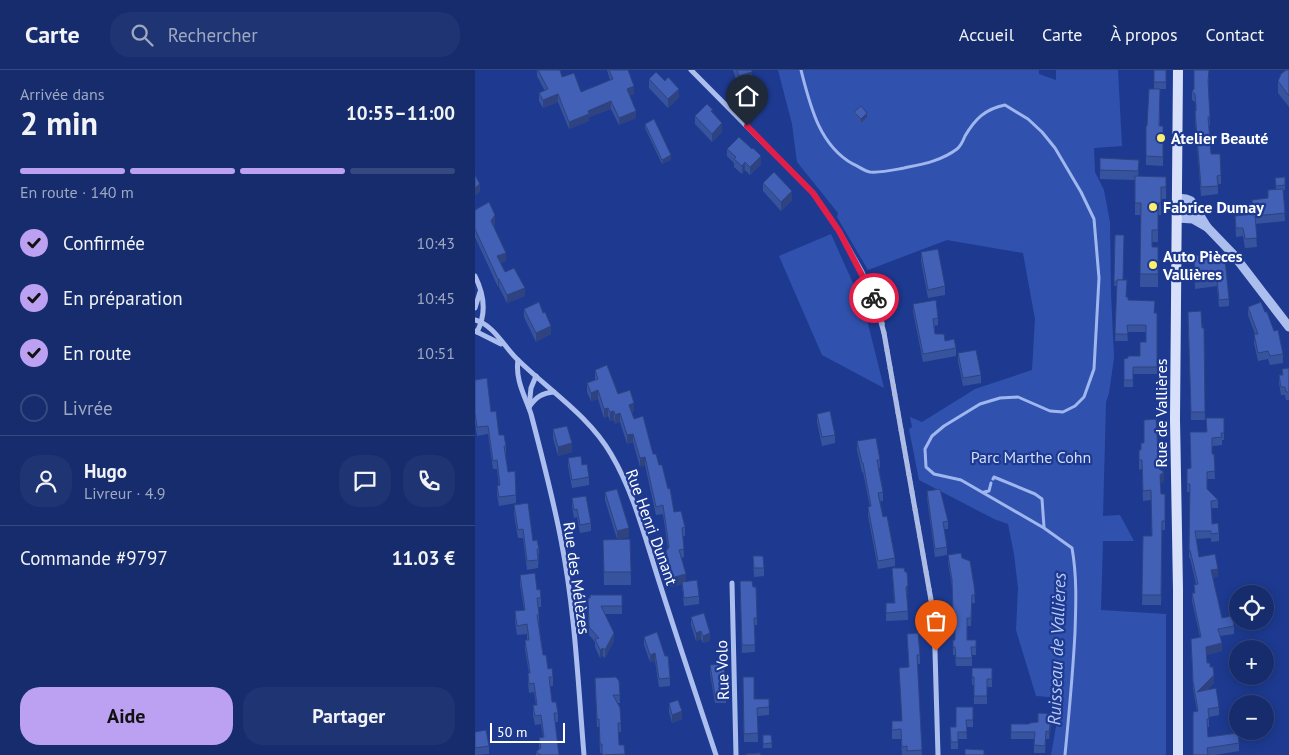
<!DOCTYPE html>
<html lang="fr">
<head>
<meta charset="utf-8">
<style>
	:root { --surface:#162c6c; --page:#1f3472; --text:#f1f3f6; --muted:#9ea7c2; --line:#35487f; --accent:#bca0f2 }
	body { margin:0; font-family:"PT Sans",sans-serif; background:var(--page); color:var(--text); height:100vh; display:flex; flex-direction:column; font-size:19px; white-space:nowrap }
	* { box-sizing:border-box; margin:0 }
	p { font-size:16px; color:var(--muted) }
	.icon { flex:none; width:28px; height:28px; fill:none; stroke:currentColor; stroke-width:2; stroke-linecap:round; stroke-linejoin:round }
	.map { position:relative; flex:1; overflow:hidden }
	.details { display:flex; flex-direction:column; background:var(--surface); width:475px }
	.details>* { flex:none }
	.controls { position:absolute; left:754px; top:515px; display:grid; gap:10px }
	.controls a { display:grid; place-items:center; width:45px; height:45px; border-radius:50%; background:var(--surface); box-shadow:0 2px 12px #0003,0 0 0 1px var(--line); font-size:25px }
	.scale { position:absolute; left:15px; bottom:12px; width:75px; box-sizing:border-box; padding-left:5px; border:2px solid #fff; border-top:0; font-size:14px; line-height:18px; white-space:nowrap; color:#fff; -webkit-text-stroke:4px #1d3a90; paint-order:stroke }
	.pin { position:absolute; display:grid; place-items:center; width:42px; height:42px; color:#fff; margin:-51px -21px; border-radius:50% 50% 50% 0; rotate:-45deg; box-shadow:0 0 5px #0007 }
	.pin .icon { rotate:45deg }
	.courier { position:absolute; display:grid; place-items:center; width:50px; height:50px; margin:-25px; border:4px solid #e11d48; border-radius:50%; background:#fff; color:#222; box-shadow:0 1px 6px #0007 }
	.head em { font-style:normal; font-weight:600 }
	.head div { display:flex; flex-direction:column-reverse }
	.head { display:flex; align-items:center; justify-content:space-between; height:85px; padding:0 20px }
	h1 { font-size:32px; font-weight:600; line-height:38px }
	.bar { display:grid; grid-template-columns:repeat(4,1fr); gap:8px 5px; align-content:center; height:60px; padding:0 20px }
	.bar i { height:6px; border-radius:4px; background:var(--line) }
	.bar .selected { background:var(--accent) }
	.bar p { grid-column:span 4 }
	.line { display:flex; align-items:center; gap:12px; padding:0 20px; border-top:1px solid var(--line) }
	.line div { flex:1 }
	.round { display:grid; place-items:center; flex:none; width:52px; height:52px; border-radius:20px; background:var(--page) }
	ol { padding:0 20px; list-style:none }
	li { display:flex; align-items:center; gap:15px; height:55px }
	li p { margin-inline-start:auto }
	li .icon { padding:5px; border-radius:50%; background:var(--accent); color:#111; stroke-width:4 }
	li:last-child { color:var(--muted) }
	li i { width:28px; height:28px; border:2px solid var(--line); border-radius:50% }
	.action { display:flex; gap:10px; margin-top:auto; padding:10px 20px }
	.action a { flex:1; height:58px; border-radius:20px; background:var(--accent); color:#111; font-size:20px; font-weight:600; line-height:58px; text-align:center }
	.action a+a { background:var(--page); color:var(--text) }
	header { display:flex; align-items:center; gap:30px; box-sizing:border-box; height:70px; padding:0 25px; background:var(--surface); border-bottom:1px solid var(--line) }
	header strong { font-size:24px }
	nav { display:flex; gap:28px; margin-inline-start:auto; font-size:18px }
	.search { width:350px; height:45px; background:var(--page); display:flex; align-items:center; gap:12px; box-sizing:border-box; padding:0 18px; border-radius:20px; color:var(--muted); font-size:19px }
	main { display:flex; flex:1; min-height:0 }
	.map>svg:first-child { display:block }
	.green { fill:#3052ae }
	.lines { fill:none; stroke-linecap:round; stroke-linejoin:round }
	.stream { stroke:#a0b6ef; stroke-width:3 }
	.minor { stroke:#acbeee; stroke-width:5 }
	.tertiary { stroke:#acbeee; stroke-width:9 }
	.secondary { stroke:#d9e1fa; stroke-width:10 }
	.wall { fill:#38539d }
	.shaded-wall { fill:#2e437f }
	.building { fill:#4160b6; stroke:#2e437f }
	.done { stroke:#b0bad8; stroke-width:5; stroke-dasharray:0 9 }
	.route { stroke:#e11d48; stroke-width:6 }
	.poi-dot { fill:#fdee6b; stroke:#1d3a90; stroke-width:2 }
	.labels { text-anchor:middle; stroke-width:4.5; stroke-linejoin:round; paint-order:stroke }
	.poi-label { font-size:16px; font-weight:bold; fill:#fff; stroke:#1d3a90; text-anchor:start }
	.street-label { font-size:16px; fill:#fff; stroke:#1d3a90 }
	.park-label { font-size:16px; fill:#d2ddfa; stroke:#1d3a90 }
	.water-label { font-size:18px; font-style:italic; fill:#b8c9f5; stroke:#1d3a90 }
</style>
</head>
<body>
<header>
<strong>Carte</strong>
<div class="search"><svg class="icon" aria-label="search" viewBox="0 0 24 24"><circle cx="10" cy="10" r="6"/><path d="M15 15l6 6"/></svg>Rechercher</div>
<nav><a>Accueil</a><a>Carte</a><a>À propos</a><a>Contact</a></nav>
</header>
<main>
<section class="details">
<div class="head"><div><h1>2 min</h1><p>Arrivée dans</p></div><em>10:55–11:00</em></div>
<div class="bar"><i class="selected"></i><i class="selected"></i><i class="selected"></i><i></i><p>En route · 140 m</p></div>
<ol>
<li><svg class="icon" aria-label="check" viewBox="0 0 24 24"><path d="M5 12l5 5 9-10"/></svg>Confirmée<p>10:43</p></li>
<li><svg class="icon" aria-label="check" viewBox="0 0 24 24"><path d="M5 12l5 5 9-10"/></svg>En préparation<p>10:45</p></li>
<li><svg class="icon" aria-label="check" viewBox="0 0 24 24"><path d="M5 12l5 5 9-10"/></svg>En route<p>10:51</p></li>
<li><i></i>Livrée</li>
</ol>
<div class="line" style="height:90px"><a class="round"><svg class="icon" aria-label="person" viewBox="0 0 24 24"><circle cx="12" cy="8" r="4"/><path d="M4 21q1-7 8-7t8 7"/></svg></a><div><b>Hugo</b><p>Livreur · 4.9</p></div><a class="round"><svg class="icon" aria-label="chat" viewBox="0 0 24 24"><path d="M4 5h16v11H9l-5 4z"/></svg></a><a class="round"><svg class="icon" aria-label="phone" viewBox="0 0 24 24"><path d="M5 4h4l2 5-3 2q2 4 5 5l2-3 5 2v4C11 20 4 13 5 4z"/></svg></a></div>
<div class="line" style="height:65px"><div>Commande #9797</div><b>11.03 €</b></div>
<div class="action"><a>Aide</a><a>Partager</a></div>
</section>
<div class="map">
<svg width="814" height="685" viewBox="0 0 814 685">
	<rect width="100%" height="100%" fill="#1d3a90"/>
	<g class="green">
		<path d="M303,0H564V4L581,10V0H643L647,76L619,78L620,102L629,120L635,152L636,223L639,288L634,323L631,332L628,446L645,445L659,471H628L626,540L691,544V685H576L586,628L561,626L541,560L543,518L539,484L533,454L519,449L444,410L434,359L437,357L435,347L447,352L500,319L557,300L560,249L548,183L472,170L393,200L362,147L363,143L322,92L317,54Z"/>
		<path d="M356,164L389,238L409,318L347,285L304,186Z"/>
	</g>
	<g class="lines">
		<g class="stream">
			<path d="M326,0C335,35 344,75 378,94C383,96 389,101 395,102C406,103 418,100 429,98C448,94 466,91 482,79C486,76 488,71 490,66C500,49 510,39 530,35L553,49L567,62L580,78L606,122L619,149L624,208L619,299L609,327L600,336L588,342L575,341L543,327L525,328L505,334L469,356L457,366L450,379L451,397L459,404L486,410L569,458L597,478C602,506 601,534 600,562C598,603 594,644 590,685"/>
			<path d="M518,409L519,407L560,424L567,429L569,457"/>
			<path d="M509,422L514,421L516,413"/>
		</g>
		<g class="minor">
			<path d="M216,0L338,123L364,161L387,202L400,230L409,263L459,547L463,685"/>
			<path d="M0,206C9,224 12,243 2,262"/>
			<path d="M0,238L5,222"/>
			<path d="M0,250C19,255 29,277 43,290C75,321 114,346 136,384C158,421 169,464 182,505C201,565 221,625 241,685"/>
			<path d="M0,261L26,274"/>
			<path d="M43,290C40,310 50,326 56,344C67,386 78,428 86,470C100,540 103,613 109,685"/>
			<path d="M54,337L56,318L61,306"/>
			<path d="M54,337C61,327 67,323 79,322"/>
			<path d="M257,513L261,685"/>
		</g>
		<g class="tertiary">
			<path d="M702,128L711,129L716,131L732,157L758,184L814,257"/>
			<path d="M702,148L718,149L732,157"/>
		</g>
		<path class="secondary" d="M703,0L700,349L703,519V685"/>
	</g>
	<g class="wall">
		<path d="M62,0H85L87,7L106,22L135,10L132,0H153L159,24L154,25L161,48L144,55L136,39L114,47V51L94,59L83,32L68,38L64,31V23L70,21L62,6Z"/>
		<path d="M258,0H277V15L264,19Z"/>
		<path d="M679,0H691V19H685V56H688V96L671,95V56H672L679,19Z"/>
		<path d="M814,0V37L803,23V11Z"/>
		<path d="M734,8L733,16L735,55L734,56L736,84L746,105V114H743V124L726,126L720,50V41H721L720,32L717,30V21Z"/>
		<path d="M174,9L190,11L204,27L193,38L174,18Z"/>
		<path d="M379,42L392,47L386,53L379,46Z"/>
		<path d="M220,46L247,62L237,72L220,54Z"/>
		<path d="M170,54L196,90L187,94L170,58Z"/>
		<path d="M252,79L286,94L275,105L270,100L267,104L259,97V93L252,86Z"/>
		<path d="M625,88L664,98L663,106L691,107V129H686V145H683V172H677V177H683V217H665L666,145H660V110L625,109Z"/>
		<path d="M810,107V120H808L810,151L780,154L782,177L770,178L768,166L761,167L760,146L777,144V130L793,129V120L801,119L800,108Z"/>
		<path d="M288,113L317,130L306,141L288,121Z"/>
		<path d="M0,140L20,153L19,156L31,191L25,193L30,202L50,226L32,233L24,217H23L0,167Z"/>
		<path d="M640,165L651,227L653,230L680,243H682V304H658V317H649V289L653,288L665,286L671,272V262H652L653,271H640L642,216H639Z"/>
		<path d="M446,182L470,216V225L453,228L446,191Z"/>
		<path d="M719,186L740,190L754,229V236L744,237L742,216L720,219Z"/>
		<path d="M438,234L463,248V255L459,256L460,264L481,278V286L448,292L438,241Z"/>
		<path d="M773,237L790,242L808,284V293L795,295L793,289L783,291L779,273L780,264L773,245Z"/>
		<path d="M49,239L76,264L61,272L49,247Z"/>
		<path d="M713,242L727,258H729L730,350H716Z"/>
		<path d="M483,283L506,305V313L488,316L483,291Z"/>
		<path d="M814,298V330H811L810,325H806L804,313V305H807V299Z"/>
		<path d="M120,300L159,341L157,342L159,349L184,395L193,419L199,442L210,457V466H208L209,487L206,488L211,512L224,526V534L209,536L207,514L196,517L191,501L192,493L191,481L193,479L188,444L181,445L170,395L165,397L158,372L152,374L145,352L140,354L139,350L135,351L133,346L129,348L123,329L116,331L112,322V313L120,310Z"/>
		<path d="M0,310L16,342L24,365L31,376V384L30,385L33,402L41,425V433L24,436L22,424V416H24L22,399H18L13,364L2,366L0,352Z"/>
		<path d="M342,344L360,365V373L347,376L342,352Z"/>
		<path d="M749,348V370H747V375L737,376V384H739L740,409H732V419L743,430V438H736L737,454L744,463V471L736,472V468L721,469L724,487L743,506L738,508L747,548L759,556V564L745,566L747,581L731,585L732,593L735,597L739,613L732,620L744,637V645L734,647V657H732L733,667L764,673V681L740,685H718L722,641L718,619L716,569L725,567L717,531V523H719V515L721,514L715,488H714L715,422H712V399L716,398L731,362Z"/>
		<path d="M78,359L97,382L83,386L78,368Z"/>
		<path d="M382,371L405,390V398L403,399L408,422V431H405L408,447L420,488V496L403,499L393,446V437H395L388,402H387L382,380Z"/>
		<path d="M666,373L684,399L689,411L685,414L686,424L690,451V460H687L686,535H667L668,466H677L676,430L668,431L667,399L664,400V380H666Z"/>
		<path d="M93,388L107,395L114,407V415L97,418L93,396Z"/>
		<path d="M452,421L473,451V459H469L472,477V485L460,487L452,428Z"/>
		<path d="M130,422L154,467L142,469H155L156,515H129L128,470L142,469L130,430Z"/>
		<path d="M97,428L116,453V461L105,463L102,447L99,448L97,436Z"/>
		<path d="M39,435L58,471L64,479L63,498L52,500L48,468H43L39,444Z"/>
		<path d="M473,485L487,488L499,515L500,533H497L496,556H492V570H501V585H497V596H481L480,585H478V570H480V549H478L477,517L473,492Z"/>
		<path d="M278,486L289,498V506L279,507Z"/>
		<path d="M417,498L433,523L432,525L433,550L411,551V533H419Z"/>
		<path d="M45,505L62,520L66,528V537H63L64,544V554L68,585L73,599L78,607V616H75L77,632L83,643V652H80L84,685H61V682L64,679V668L68,667L66,654L60,655L58,645V635H61L59,622L54,623L53,612V603H54L50,579V570H52V564L42,565L40,551V541L49,540L45,514Z"/>
		<path d="M265,511L278,517H281L282,555H279L280,581L279,582L267,583Z"/>
		<path d="M147,525V544H130L139,571L130,588L128,586L125,588L120,577V572L114,565L113,528Z"/>
		<path d="M216,547L235,571L228,573L226,569L221,571L216,555Z"/>
		<path d="M432,564L445,585V594H442L447,685H427L426,669H417V651H427L424,598L434,597Z"/>
		<path d="M169,567L195,608V616L184,617L180,591L175,592L169,575Z"/>
		<path d="M235,595L251,624V633H240L235,604Z"/>
		<path d="M497,598H517V617H512V634H499V615H497Z"/>
		<path d="M268,607L279,629L294,637V645L282,646L283,672H269Z"/>
		<path d="M144,611L145,633H143L145,638L146,662H143L144,675H149L150,685H127V683H125L124,657H122L120,616Z"/>
		<path d="M194,633L207,649L197,653L194,642Z"/>
		<path d="M498,637V657H491L492,669H483V679H476L475,657H481Z"/>
		<path d="M577,652L574,669H571L570,683H559V669H536V654H554Z"/>
		<path d="M0,662L14,676V684L0,685Z"/>
		<path d="M288,665H296L297,678H288Z"/>
	</g>
	<g class="shaded-wall">
		<path d="M277,2V15L264,19V6Z"/>
		<path d="M159,16V24L152,27V19Z"/>
		<path d="M204,19V27L193,38V29Z"/>
		<path d="M83,24V32L68,38V30Z"/>
		<path d="M136,31V39L114,47V51L94,59V52L113,41Z"/>
		<path d="M161,41V48L144,55V48Z"/>
		<path d="M392,43V47L386,53V49Z"/>
		<path d="M247,53V62L237,72V64Z"/>
		<path d="M196,85V90L187,94V90Z"/>
		<path d="M286,86V94L275,105V97Z"/>
		<path d="M664,90V98L663,110V101Z"/>
		<path d="M270,92V100L267,104V96Z"/>
		<path d="M5,114V122L0,126V118Z"/>
		<path d="M317,121V130L306,141V132Z"/>
		<path d="M20,145V153L16,159V151Z"/>
		<path d="M31,183V191L22,193V186Z"/>
		<rect x="23" y="209" width="1" height="8"/>
		<path d="M50,218V226L32,233V225Z"/>
		<path d="M76,256V264L61,272V263Z"/>
		<path d="M123,320V329L116,331V323Z"/>
		<path d="M159,333V341L154,343V335Z"/>
		<path d="M133,338V346L129,348V339Z"/>
		<path d="M139,341V350L135,351V342Z"/>
		<path d="M145,343V352L140,354V345Z"/>
		<path d="M158,364V372L152,374V365Z"/>
		<path d="M97,373V382L83,386V377Z"/>
		<path d="M170,387V395L165,397V388Z"/>
		<path d="M689,402V411L685,415V405Z"/>
		<path d="M154,458V467L142,470V461Z"/>
		<path d="M743,499V506L736,508V500Z"/>
		<path d="M211,504V513L196,517V508Z"/>
		<path d="M433,515V523L431,526V517Z"/>
		<path d="M226,561V569L221,571V563Z"/>
		<path d="M139,563V571L130,588V580Z"/>
		<path d="M235,563V571L228,573V566Z"/>
		<path d="M747,573V581L731,585V577Z"/>
		<path d="M128,578V586L125,588V580Z"/>
		<path d="M180,583V591L175,592V585Z"/>
		<path d="M739,605V613L722,629V622Z"/>
		<path d="M207,641V649L197,653V645Z"/>
		<path d="M577,644V652L574,669V662Z"/>
	</g>
	<g class="building">
		<path d="M63,0H85L87,7L99,3L106,22L138,9L134,0H153L159,16L152,19L161,41L144,48L136,31L113,41L114,44L94,52L83,24L68,30L64,23L73,19Z"/>
		<path d="M262,0H277V2L264,6Z"/>
		<rect x="679" y="0" width="12" height="12"/>
		<path d="M719,0H734L733,11L735,47H733L736,84H745L746,105L742,106L743,116L726,117L720,41H721V35L720,24L717,21L719,19Z"/>
		<path d="M811,0H814V26L803,11L806,4Z"/>
		<path d="M181,2L190,11L193,7L204,19L193,29L174,9Z"/>
		<path d="M674,19H685L684,56H688V87L671,86V56H672Z"/>
		<path d="M232,34L238,40L236,41L247,53L237,64L220,46Z"/>
		<path d="M386,36L392,43L386,49L379,42Z"/>
		<path d="M179,49L196,85L187,90L170,54Z"/>
		<path d="M264,67L277,79L278,78L286,86L275,97L270,92L267,96L259,89L261,87L252,79Z"/>
		<path d="M625,88L664,90L663,101L625,100Z"/>
		<path d="M299,102L317,121L306,132L288,113Z"/>
		<path d="M0,105L5,114L0,118Z"/>
		<path d="M660,106L691,107V117H686V133H683V160H677V177H683V204H665L666,133H660Z"/>
		<path d="M810,107V115L801,116L800,108Z"/>
		<path d="M808,119L810,143L780,146L782,168L770,169L768,158H761L760,146L778,144L777,130L793,128V120Z"/>
		<path d="M14,132L20,145L16,151L31,183L22,186L30,202L39,198L50,218L32,225L24,209H23L0,159V140Z"/>
		<path d="M640,165H649L648,210H642V212H639Z"/>
		<path d="M463,179L470,216L453,220L446,182Z"/>
		<path d="M739,184L740,190L750,189L754,229L744,230L742,210L720,212L719,186Z"/>
		<path d="M642,210H652L651,227H653V230L680,231L679,243H682V297H658V310H649V289L653,288V286H665V272H671V255H652L653,264H640Z"/>
		<path d="M461,230L463,248L458,249L460,264H469L470,271L479,269L481,278L448,284L438,234Z"/>
		<path d="M64,232L68,243L70,242L76,256L61,263L49,239Z"/>
		<path d="M786,232L790,242H792L799,261L803,260L808,284L795,286L793,281L783,283L779,264H783L773,237Z"/>
		<path d="M726,241L727,258H729L730,342H716L713,242Z"/>
		<path d="M501,280L506,305L488,308L483,283Z"/>
		<path d="M132,295L143,324L155,320L159,333L154,335L159,349L168,346L178,384H181L184,395H187L193,419L195,418L199,442L206,441L210,457L207,458L209,479L204,480L211,504L196,508L191,493L194,492L191,481L194,477L188,435L181,437L170,387L165,388L158,364L152,365L145,343L140,345L139,341L135,342L133,338L129,339L123,320L116,323L112,313L123,309L120,300Z"/>
		<path d="M814,298V322H811L810,317H806L804,305H808L807,299Z"/>
		<path d="M12,308L16,342L21,341L24,365H29L31,376H29L33,402L40,401L41,425L24,427L22,416L25,415L22,390L18,391L13,356L2,357L0,343V310Z"/>
		<path d="M355,341L360,365L347,367L342,344Z"/>
		<path d="M731,348H749V363H746L747,367L737,368V384H739L740,401L732,402V419L743,430L736,431L737,454L743,453L744,463L736,464V461H720L724,487L740,484L743,499L736,500L747,548L757,546L759,556L743,559L747,573L731,577L732,593H735V597H738L739,605L722,622L741,618L744,637L733,639L734,649H732L733,667L763,663L764,673L732,678L733,685H718V642L723,641L718,611L716,569L726,567L717,523H720L719,515L723,514L715,480H714L715,414H712V399L716,398L715,362H732Z"/>
		<path d="M681,349L684,399L689,402L685,405L686,424H690V451H687L686,525H667L668,466H677L676,420L668,421L667,390H664V380H666V373H669V350Z"/>
		<path d="M92,356L97,373L83,377L78,359Z"/>
		<path d="M401,368L405,390H402L408,422L403,423L408,447L412,446L420,488L403,491L393,437L396,436L388,393H387L382,371Z"/>
		<path d="M106,386L107,395L112,394L114,407L97,410L93,388Z"/>
		<path d="M142,419L154,458L142,461L130,422Z"/>
		<path d="M465,419L473,451L468,452L472,477L460,479L452,421Z"/>
		<path d="M111,426L116,453L105,455L102,439L99,440L97,428Z"/>
		<path d="M53,433L58,471L62,470L64,479H62L63,490L52,491L48,459L43,460L39,435Z"/>
		<path d="M155,469L156,502H129L128,470Z"/>
		<path d="M486,483L487,488L495,491L499,515L500,525H497L496,548H492V570H501V577H496L497,588H481L480,577H478V570H480V542H478L477,510L473,485Z"/>
		<path d="M278,486H288L289,498H279Z"/>
		<path d="M417,498H429L430,502H432L433,515L431,517L433,541L411,543V533H420Z"/>
		<path d="M60,503L62,520L65,519L66,528H62L64,544L62,545L68,585H71L73,599L77,598L78,607H74L77,632H81L83,643H79L84,685H66L61,682L66,678L64,668L69,667L66,645L60,646L58,635H62L59,613L54,614L53,603H55L50,570H54L52,554L42,556L40,541L50,540L45,505Z"/>
		<path d="M222,510L224,526L209,528L207,512Z"/>
		<path d="M265,511H277L278,517H281L282,548H279L280,573L279,575H267Z"/>
		<path d="M115,525H147V536H126L139,563L130,580L128,578L125,580L120,569L124,568L114,557L113,528H115Z"/>
		<path d="M229,543L235,563L228,566L226,561L221,563L216,547Z"/>
		<path d="M182,562L190,586H193L195,608L184,609L180,583L175,585L169,567Z"/>
		<path d="M443,563L445,585H442L447,680L432,681V676L427,677L426,659L417,660V651H427L424,598L434,597L432,564Z"/>
		<path d="M249,594L251,624L240,625L235,595Z"/>
		<path d="M497,598H517V609H512V626H499V607H497Z"/>
		<path d="M141,607L144,611L145,625H138L145,638L146,653H143L144,675H149L150,684L127,685V674H125L124,649H122L120,608Z"/>
		<path d="M268,607H279V629H294V637L282,638L283,663L269,664Z"/>
		<path d="M203,630L207,641L197,645L194,633Z"/>
		<path d="M481,637H498V650H491L492,662H483V672H476L475,657H481Z"/>
		<path d="M563,643L577,644L574,662L571,661L570,676L559,675L560,662H536V654H554L555,653L563,652Z"/>
		<path d="M11,660L14,676L0,678V662Z"/>
		<path d="M288,665H296L297,673L288,674Z"/>
		<path d="M490,679L509,680V685H490Z"/>
		<path d="M285,683L286,685H271V684Z"/>
	</g>
	<g class="lines">
		<path class="done" d="M399,228L406,246L409,263L459,547L461,581"/>
		<path class="route" d="M272,56L338,123L364,161L399,228"/>
	</g>
	<g class="poi-dot">
		<circle cx="686" cy="68" r="5"/>
		<circle cx="678" cy="137" r="5"/>
		<circle cx="678" cy="195" r="5"/>
	</g>
	<g class="labels">
		<g class="poi-label">
			<text x="696" y="74">Atelier Beauté</text>
			<text x="688" y="143">Fabrice Dumay</text>
			<text x="688" y="192">Auto Pièces<tspan x="688" dy="18">Vallières</tspan></text>
		</g>
		<g class="street-label">
			<text transform="translate(686 343) rotate(-90)" y="6">Rue de Vallières</text>
			<text transform="translate(177 457) rotate(70)" y="6">Rue Henri Dunant</text>
			<text transform="translate(102 508) rotate(82)" y="6">Rue des Mélèzes</text>
			<text transform="translate(247 600) rotate(-92)" y="6">Rue Volo</text>
		</g>
		<g class="park-label">
			<text x="556" y="393">Parc Marthe Cohn</text>
		</g>
		<g class="water-label">
			<text transform="translate(582 579) rotate(-88)" y="6">Ruisseau de Vallières</text>
		</g>
	</g>
</svg>
<div class="controls">
<a><svg class="icon" aria-label="locate" viewBox="0 0 24 24"><circle cx="12" cy="12" r="6"/><path d="M12 2v4M12 18v4M2 12h4M18 12h4"/></svg></a>
<a>+</a>
<a>−</a>
</div>
<div class="scale">50 m</div>
<div class="pin" style="left:461px;top:581px;background:#ea580c"><svg class="icon" aria-label="bag" viewBox="0 0 24 24"><path d="M5 8h14l-1 12H6zM9 8a3 3 0 0 1 6 0"/></svg></div>
<div class="pin" style="left:272px;top:56px;background:#1f2937"><svg class="icon" aria-label="home" viewBox="0 0 24 24"><path d="M3 11l9-7 9 7M6 9v11h12V9"/></svg></div>
<div class="courier" style="left:399px;top:228px"><svg class="icon" aria-label="bike" viewBox="0 0 24 24"><circle cx="6" cy="16" r="4"/><circle cx="18" cy="16" r="4"/><path d="M6 16l4-8h5l3 8M10 8l3 8H6M13 5h3"/></svg></div>
</div>
</main>
</body>
</html>
